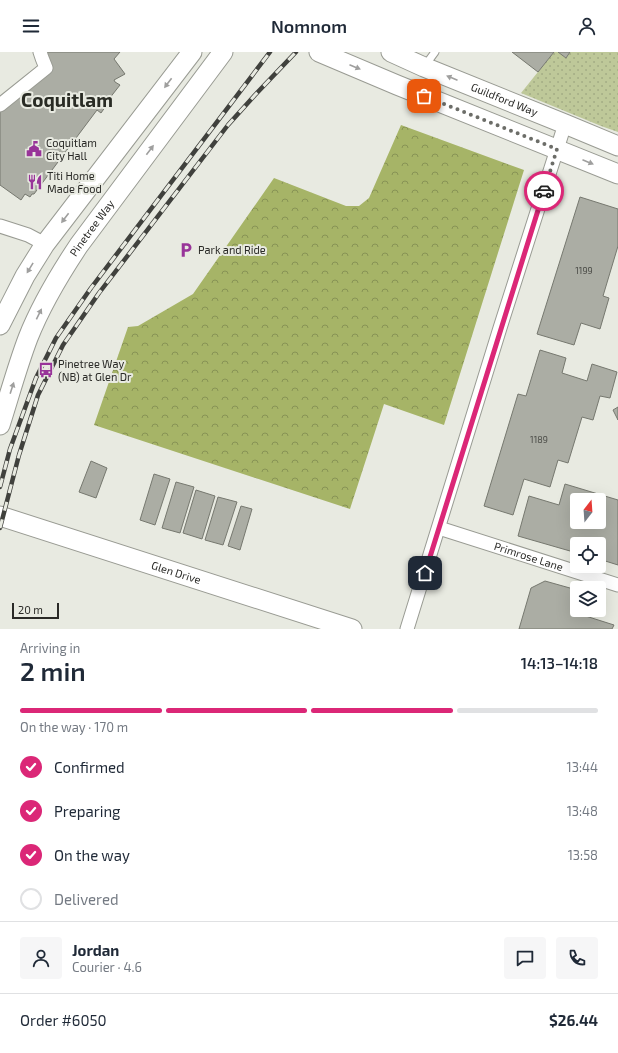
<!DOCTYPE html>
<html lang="en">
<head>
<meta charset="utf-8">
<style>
	:root { --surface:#fff; --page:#f6f6f7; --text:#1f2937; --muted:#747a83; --line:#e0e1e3; --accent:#db2777 }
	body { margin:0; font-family:"Exo 2",sans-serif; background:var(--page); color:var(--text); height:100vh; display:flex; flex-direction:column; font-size:15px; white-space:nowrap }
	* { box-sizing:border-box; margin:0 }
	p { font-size:13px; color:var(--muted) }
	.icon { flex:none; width:22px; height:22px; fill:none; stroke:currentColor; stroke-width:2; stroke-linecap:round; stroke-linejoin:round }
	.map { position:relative; height:577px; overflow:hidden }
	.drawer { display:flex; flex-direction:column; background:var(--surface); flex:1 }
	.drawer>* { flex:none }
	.needle { width:26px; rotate:17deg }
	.buttons { position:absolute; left:570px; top:441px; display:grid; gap:8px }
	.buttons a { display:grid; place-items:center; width:36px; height:36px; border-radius:4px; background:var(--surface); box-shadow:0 4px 16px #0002; font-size:20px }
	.scale { position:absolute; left:12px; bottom:10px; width:47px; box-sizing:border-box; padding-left:4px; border:2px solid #2a2a27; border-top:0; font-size:11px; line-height:14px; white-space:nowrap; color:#2a2a27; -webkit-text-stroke:3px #e8eae1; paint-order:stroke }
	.pin { position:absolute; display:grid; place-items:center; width:34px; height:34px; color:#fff; margin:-17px; border-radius:8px; box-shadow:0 2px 6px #0006 }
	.courier { position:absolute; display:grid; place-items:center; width:40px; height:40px; margin:-20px; border:3px solid #db2777; border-radius:50%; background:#fff; color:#222; box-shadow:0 1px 5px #0007 }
	.overview em { font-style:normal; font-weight:600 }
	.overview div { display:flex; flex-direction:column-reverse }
	.overview { display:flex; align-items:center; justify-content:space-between; height:68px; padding:0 20px }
	h1 { font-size:26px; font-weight:600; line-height:30px }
	.bar { display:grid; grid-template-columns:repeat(4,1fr); gap:6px 4px; align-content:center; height:48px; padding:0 20px }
	.bar i { height:5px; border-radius:3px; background:var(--line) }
	.bar .on { background:var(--accent) }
	.bar p { grid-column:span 4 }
	.line { display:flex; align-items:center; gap:10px; padding:0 20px; border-top:1px solid var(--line) }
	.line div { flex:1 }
	.round { display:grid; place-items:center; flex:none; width:42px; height:42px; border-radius:4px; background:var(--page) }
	ol { padding:0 20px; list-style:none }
	li { display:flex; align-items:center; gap:12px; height:44px }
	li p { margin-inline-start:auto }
	li .icon { padding:4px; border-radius:50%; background:var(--accent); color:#fff; stroke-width:4 }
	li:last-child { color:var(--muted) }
	li i { width:22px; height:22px; border:2px solid var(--line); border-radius:50% }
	header { display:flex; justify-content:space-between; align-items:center; height:52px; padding:0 20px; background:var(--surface); font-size:18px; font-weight:600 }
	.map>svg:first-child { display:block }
	.forest { fill:url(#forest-crowns) }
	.park { fill:url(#park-dots) }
	.building { fill:#abada4; stroke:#76786f; fill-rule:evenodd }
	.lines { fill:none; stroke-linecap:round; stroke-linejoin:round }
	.lane-casing { stroke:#999b93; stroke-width:9 }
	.street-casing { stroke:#999b93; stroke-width:15 }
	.secondary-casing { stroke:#999b93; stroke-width:21 }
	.lane { stroke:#fff; stroke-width:7 }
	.street { stroke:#fff; stroke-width:13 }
	.secondary { stroke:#fff; stroke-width:19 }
	.rail-casing { stroke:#40413d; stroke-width:4.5 }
	.rail { stroke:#e8eae1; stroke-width:3; stroke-dasharray:9; stroke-linecap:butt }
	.oneway { fill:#9f9f9e }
	.done { stroke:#6c6d68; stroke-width:4; stroke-dasharray:0 7.2 }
	.route { stroke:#db2777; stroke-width:5 }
	.labels { text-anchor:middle; stroke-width:4; stroke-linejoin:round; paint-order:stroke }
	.number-label { font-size:9px; fill:#4a4b46 }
	.street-label { font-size:11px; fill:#2a2a27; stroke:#e8eae1 }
	.poi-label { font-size:11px; fill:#2a2a27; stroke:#e8eae1; text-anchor:start }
	.town-label { font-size:19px; font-weight:bold; fill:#292b24; stroke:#e8eae1 }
</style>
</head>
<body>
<header><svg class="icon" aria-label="menu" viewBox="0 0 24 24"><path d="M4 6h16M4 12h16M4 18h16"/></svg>Nomnom<svg class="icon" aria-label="person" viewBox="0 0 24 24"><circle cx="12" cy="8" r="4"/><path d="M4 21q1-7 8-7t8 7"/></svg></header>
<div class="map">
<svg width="618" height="577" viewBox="0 0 618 577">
	<defs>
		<pattern id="forest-crowns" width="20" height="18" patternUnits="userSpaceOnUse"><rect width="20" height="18" fill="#a6b467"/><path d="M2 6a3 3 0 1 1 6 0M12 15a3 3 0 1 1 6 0" fill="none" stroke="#879355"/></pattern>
		<pattern id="park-dots" width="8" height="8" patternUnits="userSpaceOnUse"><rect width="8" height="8" fill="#bec899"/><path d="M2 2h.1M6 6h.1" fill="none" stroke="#a3ac84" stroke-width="1.8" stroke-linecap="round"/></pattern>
	</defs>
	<rect width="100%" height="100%" fill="#e8eae1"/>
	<path class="forest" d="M401,73L524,118L444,373L384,352L350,457L94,373L128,275L138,274L193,242L274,126L346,154H359L369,146Z"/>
	<path class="park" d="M554,0H558L566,6L570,0H618V80L601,74L521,41Z"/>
	<g class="building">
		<path d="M40,0H120L114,7L125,22L114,28L115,30L120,33L109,47L110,48L101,61L97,58L34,142H32L30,145L25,142L21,148L0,133V53L46,16Z"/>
		<path d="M512,0H554L538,20Z"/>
		<path d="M558,0H570L566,6Z"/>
		<path d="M580,145L618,157V194L603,244L609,246L600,277L581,271L574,293L537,282Z"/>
		<path d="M540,298L566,306L562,321L587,329L592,312L617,320L610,346L600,344L593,368L582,365L568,411L558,408L550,435L524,427L513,463L484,454L518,342L526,344Z"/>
		<path d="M618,355V368L613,358Z"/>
		<path d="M91,409L107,416L96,446L79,440Z"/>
		<path d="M154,422L170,427L155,473L140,468Z"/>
		<path d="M176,430L194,435L180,481L162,476Z"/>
		<path d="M565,432L618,448V513L599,507V492H577V501L518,484L529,444L559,453ZM577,448H599V470H577Z"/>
		<path d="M196,438L215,444L202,487L183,481Z"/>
		<path d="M218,445L237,450L223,493L205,488Z"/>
		<path d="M241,454L252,457L240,498L228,494Z"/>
		<path d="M545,529L577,538V548L573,560L614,573L612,577H519L531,536Z"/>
	</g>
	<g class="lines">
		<defs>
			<path id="lane" d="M424,15L435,0"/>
			<g id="street">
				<path d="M0,53L46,16L42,6L40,0"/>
				<path d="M0,174L28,183L45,192"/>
				<path id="s1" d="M439,476L618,533"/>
				<path d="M407,577L500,276L565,72"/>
			</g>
			<g id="secondary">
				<path d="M319,0L397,33L618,122"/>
				<path id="s2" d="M391,0L424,15L565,72L618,94"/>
				<path d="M0,273L25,224L45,192L192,0"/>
				<path id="s3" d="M0,373C9,345 17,315 28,286C41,253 59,223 79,193L223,0"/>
				<path id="s4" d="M0,464L352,577"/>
			</g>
		</defs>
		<use href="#lane" class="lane-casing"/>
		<use href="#street" class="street-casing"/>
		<use href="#secondary" class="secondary-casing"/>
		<use href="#lane" class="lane"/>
		<use href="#street" class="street"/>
		<use href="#secondary" class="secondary"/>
		<defs>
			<g id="rail">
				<path d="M0,435L10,397L36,326L56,286L91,236L270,0"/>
				<path d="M0,476L19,403L38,343L63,293L99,241L228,73L255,43L296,0"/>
			</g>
		</defs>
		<use href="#rail" class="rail-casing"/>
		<use href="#rail" class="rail"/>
	</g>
	<defs><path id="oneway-solid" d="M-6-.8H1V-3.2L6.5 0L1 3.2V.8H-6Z"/></defs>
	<g class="oneway">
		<use href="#oneway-solid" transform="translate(355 15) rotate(23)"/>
		<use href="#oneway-solid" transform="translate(452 26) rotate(-157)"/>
		<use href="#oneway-solid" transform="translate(168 31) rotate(127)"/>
		<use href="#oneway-solid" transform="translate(150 98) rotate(-53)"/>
		<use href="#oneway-solid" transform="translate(588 110) rotate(23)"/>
		<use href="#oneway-solid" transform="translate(65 166) rotate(127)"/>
		<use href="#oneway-solid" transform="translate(30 216) rotate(121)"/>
		<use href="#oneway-solid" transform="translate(39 262) rotate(-64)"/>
		<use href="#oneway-solid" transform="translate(12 336) rotate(-72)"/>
	</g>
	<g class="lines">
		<path class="done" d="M424,44L557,97L544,139"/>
		<path class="route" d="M425,521L544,139"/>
	</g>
	<defs>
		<symbol id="civic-bare" viewBox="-9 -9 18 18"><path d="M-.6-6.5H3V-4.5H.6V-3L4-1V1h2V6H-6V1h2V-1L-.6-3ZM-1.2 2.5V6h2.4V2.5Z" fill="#983499" stroke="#e8eae1" stroke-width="2.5" paint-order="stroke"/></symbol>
		<symbol id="restaurant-bare" viewBox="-9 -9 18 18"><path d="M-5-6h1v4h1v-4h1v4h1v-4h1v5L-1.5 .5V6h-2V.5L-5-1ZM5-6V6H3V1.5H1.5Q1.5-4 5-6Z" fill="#983499" stroke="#e8eae1" stroke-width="2.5" paint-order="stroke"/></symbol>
		<symbol id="parking-bare" viewBox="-9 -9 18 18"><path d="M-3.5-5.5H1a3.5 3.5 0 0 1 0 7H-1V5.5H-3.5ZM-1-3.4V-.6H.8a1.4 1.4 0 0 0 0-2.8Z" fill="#983499" stroke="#e8eae1" stroke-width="2.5" paint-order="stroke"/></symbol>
		<symbol id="bus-bare" viewBox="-9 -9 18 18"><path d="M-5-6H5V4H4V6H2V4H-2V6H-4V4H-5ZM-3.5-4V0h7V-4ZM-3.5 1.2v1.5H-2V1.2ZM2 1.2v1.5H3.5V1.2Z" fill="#983499" stroke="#e8eae1" stroke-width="2.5" paint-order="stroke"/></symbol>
	</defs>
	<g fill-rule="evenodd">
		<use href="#civic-bare" x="23" y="86" width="22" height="22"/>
		<use href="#restaurant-bare" x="24" y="119" width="22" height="22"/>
		<use href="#parking-bare" x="175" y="187" width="22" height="22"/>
		<use href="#bus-bare" x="35" y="307" width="22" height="22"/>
	</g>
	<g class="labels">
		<g class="number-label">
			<text x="584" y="222">1199</text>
			<text x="539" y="391">1189</text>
		</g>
		<g class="street-label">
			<text dy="4" stroke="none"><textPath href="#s2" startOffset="123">Guildford Way</textPath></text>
			<text dy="4" stroke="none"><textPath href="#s3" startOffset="219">Pinetree Way</textPath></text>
			<text dy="4" stroke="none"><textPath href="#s1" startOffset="94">Primrose Lane</textPath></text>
			<text dy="4" stroke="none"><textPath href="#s4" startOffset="185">Glen Drive</textPath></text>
		</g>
		<g class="poi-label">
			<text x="46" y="95">Coquitlam<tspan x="46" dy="13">City Hall</tspan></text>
			<text x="47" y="128">Titi Home<tspan x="47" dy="13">Made Food</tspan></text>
			<text x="198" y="202">Park and Ride</text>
			<text x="58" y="316">Pinetree Way<tspan x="58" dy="13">(NB) at Glen Dr</tspan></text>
		</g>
		<g class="town-label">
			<text x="67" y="55">Coquitlam</text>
		</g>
	</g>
</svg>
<div class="buttons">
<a><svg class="needle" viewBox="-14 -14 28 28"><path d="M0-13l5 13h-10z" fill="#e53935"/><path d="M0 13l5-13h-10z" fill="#747a83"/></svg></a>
<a><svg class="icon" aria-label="locate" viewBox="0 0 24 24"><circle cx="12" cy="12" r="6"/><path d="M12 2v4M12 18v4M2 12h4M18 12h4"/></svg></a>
<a><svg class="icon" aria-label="layers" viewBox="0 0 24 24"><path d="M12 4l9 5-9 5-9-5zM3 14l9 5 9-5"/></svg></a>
</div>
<div class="scale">20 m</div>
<div class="pin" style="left:424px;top:44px;background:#ea580c"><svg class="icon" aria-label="bag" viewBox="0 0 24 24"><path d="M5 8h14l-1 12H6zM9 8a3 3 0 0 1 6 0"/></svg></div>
<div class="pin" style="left:425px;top:521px;background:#1f2937"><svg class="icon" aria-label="home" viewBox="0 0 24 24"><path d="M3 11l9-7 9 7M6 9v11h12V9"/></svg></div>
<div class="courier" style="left:544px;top:139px"><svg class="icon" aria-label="car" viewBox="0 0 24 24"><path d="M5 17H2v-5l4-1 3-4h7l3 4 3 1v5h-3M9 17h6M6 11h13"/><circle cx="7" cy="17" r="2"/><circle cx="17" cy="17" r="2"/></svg></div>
</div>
<section class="drawer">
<div class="overview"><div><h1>2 min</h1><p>Arriving in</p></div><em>14:13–14:18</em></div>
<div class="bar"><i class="on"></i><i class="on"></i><i class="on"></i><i></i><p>On the way · 170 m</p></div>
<ol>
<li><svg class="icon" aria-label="check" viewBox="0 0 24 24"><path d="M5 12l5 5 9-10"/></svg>Confirmed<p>13:44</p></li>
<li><svg class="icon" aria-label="check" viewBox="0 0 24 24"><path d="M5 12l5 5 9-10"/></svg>Preparing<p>13:48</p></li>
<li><svg class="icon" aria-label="check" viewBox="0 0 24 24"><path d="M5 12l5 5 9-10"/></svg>On the way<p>13:58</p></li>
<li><i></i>Delivered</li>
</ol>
<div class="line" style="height:72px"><a class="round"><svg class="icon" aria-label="person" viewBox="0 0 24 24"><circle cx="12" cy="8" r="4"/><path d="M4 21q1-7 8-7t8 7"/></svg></a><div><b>Jordan</b><p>Courier · 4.6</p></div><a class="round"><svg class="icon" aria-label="chat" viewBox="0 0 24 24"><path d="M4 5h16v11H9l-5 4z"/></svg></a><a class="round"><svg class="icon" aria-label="phone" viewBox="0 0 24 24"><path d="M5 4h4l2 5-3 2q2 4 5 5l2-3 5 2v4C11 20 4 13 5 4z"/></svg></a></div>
<div class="line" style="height:52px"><div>Order #6050</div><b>$26.44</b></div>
</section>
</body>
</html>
